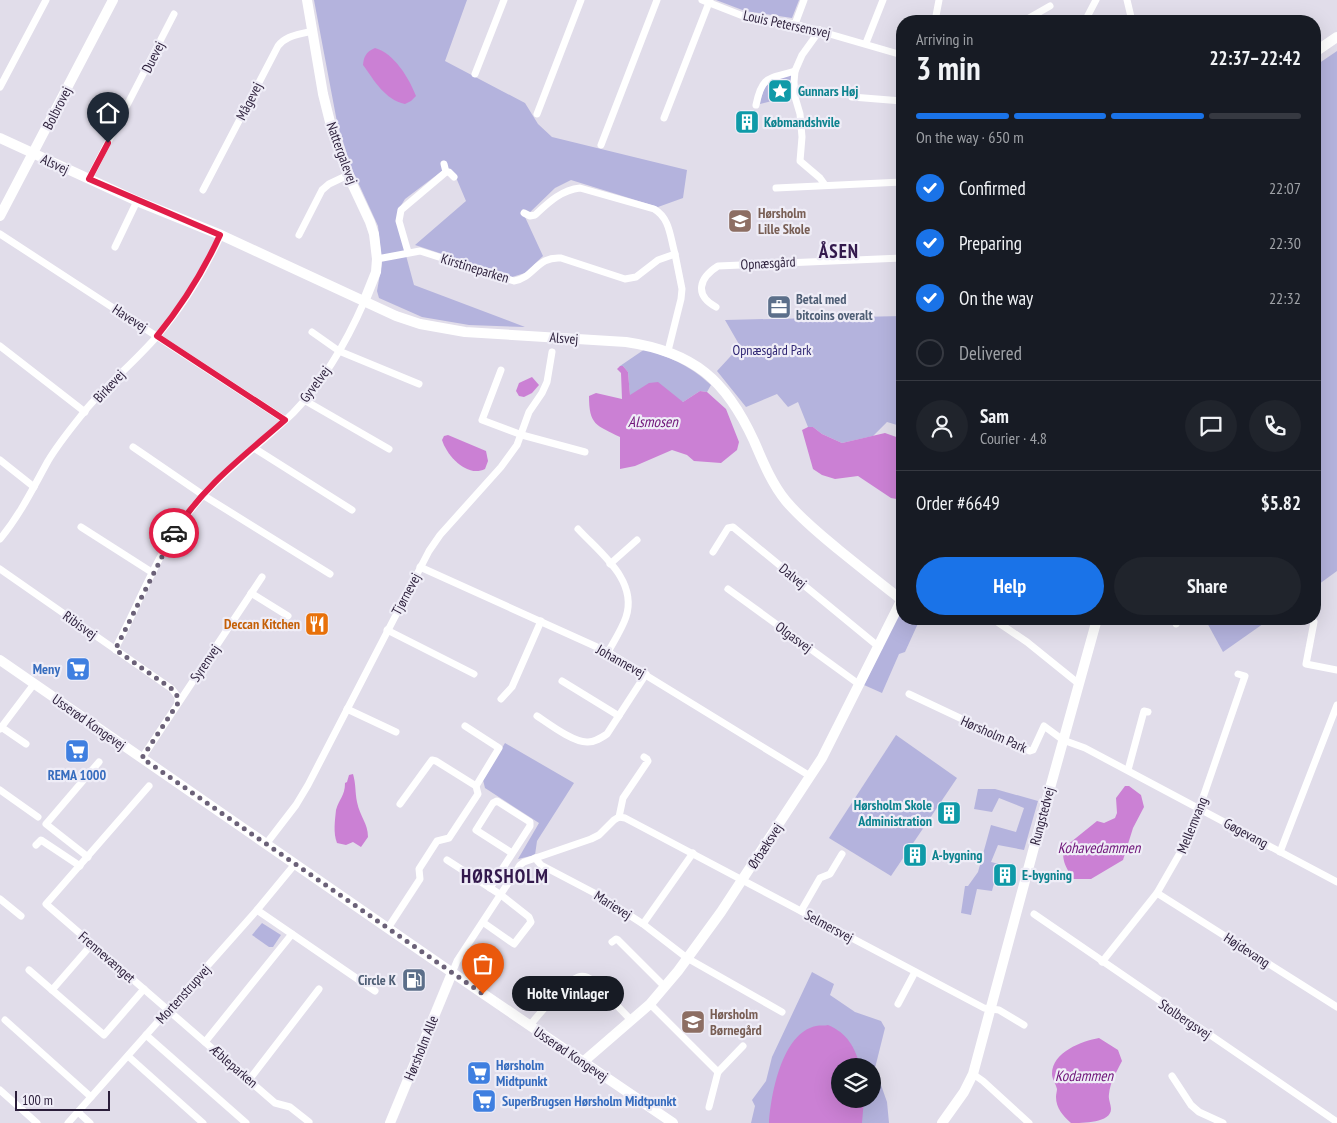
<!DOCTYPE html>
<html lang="en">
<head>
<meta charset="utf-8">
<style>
	:root { --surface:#171b24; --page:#20242c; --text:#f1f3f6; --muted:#9ea1a6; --line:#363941; --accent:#1a73e8 }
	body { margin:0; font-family:"PT Sans Narrow",sans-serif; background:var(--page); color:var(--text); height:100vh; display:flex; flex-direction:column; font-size:19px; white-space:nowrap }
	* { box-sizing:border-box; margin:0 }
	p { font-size:16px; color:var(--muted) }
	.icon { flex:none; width:28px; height:28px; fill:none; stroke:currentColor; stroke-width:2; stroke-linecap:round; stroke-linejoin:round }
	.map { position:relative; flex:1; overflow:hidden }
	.panel { position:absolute; left:896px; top:15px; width:425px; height:610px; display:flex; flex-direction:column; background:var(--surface); border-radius:20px; box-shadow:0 5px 20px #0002 }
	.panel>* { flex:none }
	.fabs { position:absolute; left:831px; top:1058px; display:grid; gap:10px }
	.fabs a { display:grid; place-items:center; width:50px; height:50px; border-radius:50%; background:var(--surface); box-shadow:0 5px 20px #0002; font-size:25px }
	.scale { position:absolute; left:15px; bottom:12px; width:95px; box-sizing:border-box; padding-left:5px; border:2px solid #2b1e3a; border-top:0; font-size:14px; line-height:18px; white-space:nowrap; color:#2b1e3a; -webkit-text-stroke:4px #efedf7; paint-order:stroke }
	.pin { position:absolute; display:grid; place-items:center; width:42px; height:42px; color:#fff; margin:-51px -21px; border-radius:50% 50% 50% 0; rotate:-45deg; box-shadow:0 0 5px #0007 }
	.pin .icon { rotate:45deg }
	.courier { position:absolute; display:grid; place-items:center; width:50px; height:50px; margin:-25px; border:4px solid #e11d48; border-radius:50%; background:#fff; color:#222; box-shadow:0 1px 6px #0007 }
	.bubble { position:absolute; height:35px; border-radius:18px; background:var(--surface); box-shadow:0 5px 20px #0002; font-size:16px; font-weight:800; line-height:35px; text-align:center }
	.overview em { font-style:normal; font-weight:800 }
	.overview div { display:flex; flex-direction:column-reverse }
	.overview { display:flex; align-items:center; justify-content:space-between; height:85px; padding:0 20px }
	h1 { font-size:32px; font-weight:800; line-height:38px }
	.bar { display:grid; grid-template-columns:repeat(4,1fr); gap:8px 5px; align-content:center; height:60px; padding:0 20px }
	.bar i { height:6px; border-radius:4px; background:var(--line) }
	.bar .active { background:var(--accent) }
	.bar p { grid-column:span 4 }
	.line { display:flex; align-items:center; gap:12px; padding:0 20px; border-top:1px solid var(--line) }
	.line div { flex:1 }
	.round { display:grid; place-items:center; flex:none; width:52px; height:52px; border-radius:26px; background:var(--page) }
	ol { padding:0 20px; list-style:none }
	li { display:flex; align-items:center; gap:15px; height:55px }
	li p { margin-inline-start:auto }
	li .icon { padding:5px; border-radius:50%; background:var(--accent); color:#fff; stroke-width:4 }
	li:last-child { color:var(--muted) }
	li i { width:28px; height:28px; border:2px solid var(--line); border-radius:50% }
	.action { display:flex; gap:10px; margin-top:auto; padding:10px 20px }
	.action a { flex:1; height:58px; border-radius:30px; background:var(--accent); color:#fff; font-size:20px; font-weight:800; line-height:58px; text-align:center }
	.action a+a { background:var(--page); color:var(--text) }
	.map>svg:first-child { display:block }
	.green { fill:#b4b3dd; fill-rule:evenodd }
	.water { fill:#cb80d4 }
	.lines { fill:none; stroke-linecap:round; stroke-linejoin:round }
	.street { stroke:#fff; stroke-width:7 }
	.secondary { stroke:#fff; stroke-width:10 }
	.done { stroke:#6b6178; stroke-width:5; stroke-dasharray:0 9 }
	.route { stroke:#e11d48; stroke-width:6 }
	.labels { text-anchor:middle; stroke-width:4.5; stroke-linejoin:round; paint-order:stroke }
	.street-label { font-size:14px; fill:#2b1e3a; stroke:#efedf7 }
	.culture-label { font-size:14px; font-weight:bold; fill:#0d838f; stroke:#efedf7; text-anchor:start }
	.education-label { font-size:14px; font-weight:bold; fill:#785e54; stroke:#efedf7; text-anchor:start }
	.service-label { font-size:14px; font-weight:bold; fill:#4e5e75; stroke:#efedf7; text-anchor:start }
	.park-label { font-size:14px; fill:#2f2673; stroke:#efedf7 }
	.food-label { font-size:14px; font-weight:bold; fill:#c56008; stroke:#efedf7; text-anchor:end }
	.shop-label { font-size:14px; font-weight:bold; fill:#366cbe; stroke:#efedf7; text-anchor:start }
	.water-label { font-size:15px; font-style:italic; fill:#6f1579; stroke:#efedf7 }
	.district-label { font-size:19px; font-weight:bold; letter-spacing:1px; fill:#33194d; stroke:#efedf7 }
</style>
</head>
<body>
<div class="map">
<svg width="1337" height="1123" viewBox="0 0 1337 1123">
	<rect width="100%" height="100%" fill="#e1ddea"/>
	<g class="green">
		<path d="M314,0H467L445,61L525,103L538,124L552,137L687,170L683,198L658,207L571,180L555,188L525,217L543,256L525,273L512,277L415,245L466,201L455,175L442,171L405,199L400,207L397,222L414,285L525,327L469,325L422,317L379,298L377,291L382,263L378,226L351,167L337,122Z"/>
		<path d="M716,0H799L792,18L745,11Z"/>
		<path d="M1337,51V571L1315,587V66Z"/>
		<path d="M791,74L792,96L760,104C764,81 770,81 791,74Z"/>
		<path d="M902,316V429L897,425L887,422L873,436L842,443L822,434L813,427H808L798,402L788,407L777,394L746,407L717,371L740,346L725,320Z"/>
		<path d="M645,349C673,359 689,365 711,385L707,392L700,391L683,402L649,384L630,396L628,372L623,366H620Z"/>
		<path d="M902,608V619H920L905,652L899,654L882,693L864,685Z"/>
		<path d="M1205,619H1270L1223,652Z"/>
		<path d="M896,735L957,778L891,876L829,838Z"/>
		<path d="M505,743L574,783L537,841L535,855L518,859L539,823L485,788L483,780Z"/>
		<path d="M978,789H995L1038,801L1024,850L998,845L991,862L999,864L992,891L977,889L971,915L961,913L965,886H968L978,872L991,825L1016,832L1024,808L999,798L992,812L974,809Z"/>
		<path d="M262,923L281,935L273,947H269L252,935Z"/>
		<path d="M812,972L834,984L830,995L855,1012L881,1021L885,1028L875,1068L887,1102L889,1123H751L755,1106L752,1100L766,1081L772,1057ZM840,1066H872V1099H840Z"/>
	</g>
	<g class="water">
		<path d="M375,48C394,53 409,78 416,96L411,101L405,104C385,100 374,80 363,65C364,56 366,52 375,48Z"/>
		<path d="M620,366H623L628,372L630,395L649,383L658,382L683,402L700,391L707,392L726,409L739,442L737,450L721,463L694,461L687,455L672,450L635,466L620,469V437C596,425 589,425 589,396L596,393L622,399L621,373L617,369Z"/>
		<path d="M532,377L539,385L532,393L524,397L519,396L516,391L519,383Z"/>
		<path d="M808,427H813L822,434L842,443L885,433L902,439V500L891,498L858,476L835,479L822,475L813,469L802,430Z"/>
		<path d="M448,435L486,451L488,461L485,469C467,478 447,456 442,440L444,436Z"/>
		<path d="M353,774C356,784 355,792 357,802C360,817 368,823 368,837L361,847L353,842L346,845L337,843C333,833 335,820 336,810C339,799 345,796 345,783L347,782L349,775Z"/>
		<path d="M1125,786H1129L1141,795L1144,807L1133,828L1123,860L1091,879H1073C1067,868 1059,858 1066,846L1097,821L1104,823L1115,818L1117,813L1116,798Z"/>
		<path d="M828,1025C847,1033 855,1047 860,1066H840V1099H864L862,1123H769C771,1094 782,1033 816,1026C820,1025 825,1026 828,1025Z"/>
		<path d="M1099,1038L1118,1050L1122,1061C1117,1071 1110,1082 1109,1094C1108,1099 1111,1104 1111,1109C1111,1123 1083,1123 1071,1123C1063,1116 1056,1108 1056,1097C1056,1094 1057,1091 1057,1089C1056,1084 1052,1079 1052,1074C1052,1052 1082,1041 1099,1038Z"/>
	</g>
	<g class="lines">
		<g class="street">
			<path d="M702,0L743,16L795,24L902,55"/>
			<path d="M1127,0L1132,21"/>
			<path d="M935,21L939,0"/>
			<path d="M1029,21V18L1050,6"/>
			<path d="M1085,21L1096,0"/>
			<path d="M795,24L804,0"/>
			<path d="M820,30L802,55L795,71L794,82L795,97L800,114L802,137L800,161L820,178L825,185"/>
			<path d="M866,43L883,0"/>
			<path d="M475,74L504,0"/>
			<path d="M0,87L46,0"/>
			<path d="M852,97L902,101"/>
			<path d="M756,105C762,75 769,79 795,71"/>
			<path d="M537,114L581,0"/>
			<path d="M664,118L710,0"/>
			<path d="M601,145L657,0"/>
			<path d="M444,164L446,172"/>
			<path d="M89,179L174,14"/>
			<path d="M776,188L902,182"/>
			<path d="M203,190L278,46C286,35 299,35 312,31"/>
			<path d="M0,234L285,420"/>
			<path d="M299,235L322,190L329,184L348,175"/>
			<path d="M115,247L137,201"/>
			<path d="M408,252L399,221L401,210L446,172H449L454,177"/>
			<path d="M377,259L420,251L514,281C534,278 537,256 561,258L625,279L636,277L658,260L675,254C670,237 670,218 654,209L580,188C561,190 548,203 535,215L530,216L524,213"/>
			<path d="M716,307C694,295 699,278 718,266L902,258"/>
			<path d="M312,332L339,351L419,384"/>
			<path d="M0,346L85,412"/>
			<path d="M668,351L681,299L682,289L675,254"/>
			<path d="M501,370L482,420L522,435L585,452"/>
			<path d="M304,400L389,449"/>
			<path d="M133,447L206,497L330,574"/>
			<path d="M254,448L352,510"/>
			<path d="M0,460L34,487"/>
			<path d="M81,527L153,573"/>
			<path d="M578,529C600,553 638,580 626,617C622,629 614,641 608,652"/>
			<path d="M0,539C20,515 33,488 48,461C58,444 72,427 84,412C107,384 135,362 158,335C184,305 204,271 221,235"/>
			<path d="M713,552L728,528L733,527L879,647"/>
			<path d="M610,564L637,540"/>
			<path d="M420,567L608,652L810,776"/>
			<path d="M0,569L172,689L178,697V703"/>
			<path d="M728,589L860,685"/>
			<path d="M251,593L288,616"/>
			<path d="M993,619L1027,642L1079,684"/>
			<path d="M1174,619L1176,624"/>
			<path d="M1314,622L1306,664L1337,670"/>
			<path d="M387,630L474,674"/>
			<path d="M116,650L117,645C141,599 160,547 194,506C223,471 260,445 293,413C324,381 347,341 364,302"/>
			<path d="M562,681L619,716"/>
			<path d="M909,694L1030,751L1033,750L1044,726L1063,740L1085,748L1337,882"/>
			<path d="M501,699L512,687L541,621"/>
			<path d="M347,709L396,732"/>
			<path d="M537,716C549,724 574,743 588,742C595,742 601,738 607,734L646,674"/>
			<path d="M1,727L26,744"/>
			<path d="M0,729L34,684"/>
			<path d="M142,758L262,577"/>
			<path d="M1128,770L1144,711L1148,712"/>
			<path d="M149,786L46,904L275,1103L290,1107L309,1122"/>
			<path d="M0,790L38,817"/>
			<path d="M400,804L432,760L436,761L476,786"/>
			<path d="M619,817L625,818L984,1008L999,1010L1024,1025"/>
			<path d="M619,817L623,798L648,761L647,759L644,757"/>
			<path d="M266,844L296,805L308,785L429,551L440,535L501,467L517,445L529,412L542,393L547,382L552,352"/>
			<path d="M36,845L41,840L80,866"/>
			<path d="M1280,852L1337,705"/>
			<path d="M88,857L46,824L99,762"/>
			<path d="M535,858L541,865L600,896L643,924L687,958L782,1012"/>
			<path d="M447,860L501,895L529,917L531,922L514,944L484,923"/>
			<path d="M490,888L530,826V822L497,801L493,803L476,830L512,853"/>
			<path d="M1157,893L1337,1007"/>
			<path d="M0,899L21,916"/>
			<path d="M257,910L375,991"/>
			<path d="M801,911L820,878L830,874L842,854"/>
			<path d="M1034,914L1337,1122"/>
			<path d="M643,924L693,853"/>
			<path d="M388,928L420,879L419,869L437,841L449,838L478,794L476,786L499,748L465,726"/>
			<path d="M612,942L616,939L618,940L665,987"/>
			<path d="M1102,962L1157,893L1184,846L1199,809L1245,676L1238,674"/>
			<path d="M29,970L104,1035L144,989"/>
			<path d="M452,973L457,961L520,865L524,862L591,839L599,835L614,820L619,817"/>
			<path d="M52,990L92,944"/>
			<path d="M650,1004L718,1072L743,1046"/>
			<path d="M898,1004L915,972"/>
			<path d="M5,1020L91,1097"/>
			<path d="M529,1026C539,1015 566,981 578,977C584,975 588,977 593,981L631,1020"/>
			<path d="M146,1035L246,1123"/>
			<path d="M205,1042L292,934"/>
			<path d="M128,1056L203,1123"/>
			<path d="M973,1074L983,1081L1029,1123"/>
			<path d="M1172,1076L1191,1105L1199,1112L1223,1123"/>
			<path d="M249,1080L319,989"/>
			<path d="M0,1090L37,1123"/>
			<path d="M709,1107L718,1072"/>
			<path d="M78,1112L90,1123"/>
			<path d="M68,1123L257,910L295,864"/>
		</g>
		<g class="secondary">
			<path d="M307,0L323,94L330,122L348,175L370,222L374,234L377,259L376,272L364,302"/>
			<path d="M1315,52L1337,37"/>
			<path d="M0,138L137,201L221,235L396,316L420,324L465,332L626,342C694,352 726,380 754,441C763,462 772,484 786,501C802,520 821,535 839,550C860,567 881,584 902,600"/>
			<path d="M0,216L113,0"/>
			<path d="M0,660L444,967L673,1123"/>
			<path d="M583,1062L650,1004L678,971L721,912L822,758L902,599"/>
			<path d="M390,1123L452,973"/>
			<path d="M942,1123L964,1092L973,1074L1047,799L1097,619"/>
		</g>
	</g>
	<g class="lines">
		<path class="done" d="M174,533L117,646L116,650L172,689L178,697V703L142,758L483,994"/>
		<path class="route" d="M108,143L89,179L220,235C203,272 183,304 157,336L285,420C245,455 202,487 174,533"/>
	</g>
	<defs>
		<symbol id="sight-square" viewBox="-11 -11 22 22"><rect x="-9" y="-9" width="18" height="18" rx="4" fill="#0f9aa8" stroke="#efedf7"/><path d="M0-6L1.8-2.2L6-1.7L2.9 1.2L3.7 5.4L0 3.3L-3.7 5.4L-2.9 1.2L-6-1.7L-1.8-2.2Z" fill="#fff"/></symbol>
		<symbol id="building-square" viewBox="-11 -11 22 22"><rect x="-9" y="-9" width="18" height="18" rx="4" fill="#0f9aa8" stroke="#efedf7"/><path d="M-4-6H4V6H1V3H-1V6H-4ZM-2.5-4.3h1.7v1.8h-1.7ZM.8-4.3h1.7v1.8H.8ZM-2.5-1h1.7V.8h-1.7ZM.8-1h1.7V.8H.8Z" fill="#fff"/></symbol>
		<symbol id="school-square" viewBox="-11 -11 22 22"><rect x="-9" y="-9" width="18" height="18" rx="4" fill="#8d6e63" stroke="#efedf7"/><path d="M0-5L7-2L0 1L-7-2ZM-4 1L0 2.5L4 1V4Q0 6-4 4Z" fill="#fff"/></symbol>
		<symbol id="office-square" viewBox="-11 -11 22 22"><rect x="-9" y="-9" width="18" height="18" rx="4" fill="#5c6f8a" stroke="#efedf7"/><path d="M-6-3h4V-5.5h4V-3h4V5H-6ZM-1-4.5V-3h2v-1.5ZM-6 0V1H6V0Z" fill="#fff"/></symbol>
		<symbol id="restaurant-square" viewBox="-11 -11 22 22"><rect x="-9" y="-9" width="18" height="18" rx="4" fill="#e8710a" stroke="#efedf7"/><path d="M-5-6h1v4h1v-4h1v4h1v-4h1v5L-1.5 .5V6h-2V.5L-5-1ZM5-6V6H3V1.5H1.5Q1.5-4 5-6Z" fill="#fff"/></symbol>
		<symbol id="supermarket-square" viewBox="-11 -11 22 22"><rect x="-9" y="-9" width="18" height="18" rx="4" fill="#3f7fe0" stroke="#efedf7"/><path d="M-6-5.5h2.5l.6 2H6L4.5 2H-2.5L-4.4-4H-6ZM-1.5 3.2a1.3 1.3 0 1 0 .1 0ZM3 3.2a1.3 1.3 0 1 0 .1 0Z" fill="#fff"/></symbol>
		<symbol id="fuel-square" viewBox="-11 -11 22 22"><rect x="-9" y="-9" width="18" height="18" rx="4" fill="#5c6f8a" stroke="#efedf7"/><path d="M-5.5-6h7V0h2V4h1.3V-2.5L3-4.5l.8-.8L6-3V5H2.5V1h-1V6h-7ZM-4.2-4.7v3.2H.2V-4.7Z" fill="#fff"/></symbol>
	</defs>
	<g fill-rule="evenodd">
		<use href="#sight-square" x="766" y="77" width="28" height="28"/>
		<use href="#building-square" x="733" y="108" width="28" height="28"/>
		<use href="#school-square" x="726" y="207" width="28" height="28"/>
		<use href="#office-square" x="765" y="293" width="28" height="28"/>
		<use href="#restaurant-square" x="303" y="610" width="28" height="28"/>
		<use href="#supermarket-square" x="64" y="655" width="28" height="28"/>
		<use href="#supermarket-square" x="63" y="737" width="28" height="28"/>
		<use href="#building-square" x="935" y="799" width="28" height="28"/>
		<use href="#building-square" x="901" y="841" width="28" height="28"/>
		<use href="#building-square" x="991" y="861" width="28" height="28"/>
		<use href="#fuel-square" x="400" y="966" width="28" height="28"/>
		<use href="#school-square" x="679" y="1008" width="28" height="28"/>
		<use href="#supermarket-square" x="465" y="1059" width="28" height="28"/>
		<use href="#supermarket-square" x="470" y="1087" width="28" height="28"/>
	</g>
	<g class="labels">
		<g class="street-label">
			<text transform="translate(787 24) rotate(12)" y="5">Louis Petersensvej</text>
			<text transform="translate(153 57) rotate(-63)" y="5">Duevej</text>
			<text transform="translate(249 101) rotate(-63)" y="5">Mågevej</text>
			<text transform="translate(57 108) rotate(-63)" y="5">Bolbrovej</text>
			<text transform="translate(342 153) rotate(70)" y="5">Nattergalevej</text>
			<text transform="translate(55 164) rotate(25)" y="5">Alsvej</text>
			<text transform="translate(768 263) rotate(-3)" y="5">Opnæsgård</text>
			<text transform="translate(475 268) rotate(17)" y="5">Kirstineparken</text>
			<text transform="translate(130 318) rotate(33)" y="5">Havevej</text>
			<text transform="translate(564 338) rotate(4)" y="5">Alsvej</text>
			<text transform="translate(315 384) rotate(-53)" y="5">Gyvelvej</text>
			<text transform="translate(109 386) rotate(-47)" y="5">Birkevej</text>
			<text transform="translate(793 576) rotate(39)" y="5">Dalvej</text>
			<text transform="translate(406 594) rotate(-62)" y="5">Tjørnevej</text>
			<text transform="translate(80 625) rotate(35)" y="5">Ribisvej</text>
			<text transform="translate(794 637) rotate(36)" y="5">Olgasvej</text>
			<text transform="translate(621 661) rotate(29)" y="5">Johannevej</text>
			<text transform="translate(205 663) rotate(-56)" y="5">Syrenvej</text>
			<text transform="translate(89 722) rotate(35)" y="5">Usserød Kongevej</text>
			<text transform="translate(994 734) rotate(24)" y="5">Hørsholm Park</text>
			<text transform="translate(1042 816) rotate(-75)" y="5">Rungstedvej</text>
			<text transform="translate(1192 825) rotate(-68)" y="5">Mellemvang</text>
			<text transform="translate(1246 833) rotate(28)" y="5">Gøgevang</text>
			<text transform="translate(765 846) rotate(-57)" y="5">Ørbæksvej</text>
			<text transform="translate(613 905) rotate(32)" y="5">Marievej</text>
			<text transform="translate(829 926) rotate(28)" y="5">Selmersvej</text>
			<text transform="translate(1247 950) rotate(33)" y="5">Højdevang</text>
			<text transform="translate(107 957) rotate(41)" y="5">Frennevænget</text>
			<text transform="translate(183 994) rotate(-48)" y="5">Mortenstrupvej</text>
			<text transform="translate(1185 1019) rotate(34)" y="5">Stolbergsvej</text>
			<text transform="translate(421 1048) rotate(-68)" y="5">Hørsholm Alle</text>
			<text transform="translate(571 1054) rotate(34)" y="5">Usserød Kongevej</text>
			<text transform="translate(234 1066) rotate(41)" y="5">Æbleparken</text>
		</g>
		<g class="culture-label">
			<text x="798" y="96">Gunnars Høj</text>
			<text x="764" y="127">Købmandshvile</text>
			<text x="932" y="810" text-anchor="end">Hørsholm Skole<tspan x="932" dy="16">Administration</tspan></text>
			<text x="932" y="860">A-bygning</text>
			<text x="1022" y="880">E-bygning</text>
		</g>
		<g class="education-label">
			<text x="758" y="218">Hørsholm<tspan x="758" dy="16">Lille Skole</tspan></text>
			<text x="710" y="1019">Hørsholm<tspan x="710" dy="16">Børnegård</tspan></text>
		</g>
		<g class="service-label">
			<text x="796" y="304">Betal med<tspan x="796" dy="16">bitcoins overalt</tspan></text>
			<text x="396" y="985" text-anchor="end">Circle K</text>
		</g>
		<g class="park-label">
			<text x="772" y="355">Opnæsgård Park</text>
		</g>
		<g class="food-label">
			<text x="300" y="629">Deccan Kitchen</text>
		</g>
		<g class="shop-label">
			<text x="60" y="674" text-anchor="end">Meny</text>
			<text x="77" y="780" text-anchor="middle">REMA 1000</text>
			<text x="496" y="1070">Hørsholm<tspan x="496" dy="16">Midtpunkt</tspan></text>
			<text x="502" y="1106">SuperBrugsen Hørsholm Midtpunkt</text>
		</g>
		<g class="water-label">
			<text x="653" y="427">Alsmosen</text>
			<text x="1099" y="853">Kohavedammen</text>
			<text x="1084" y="1081">Kodammen</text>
		</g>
		<g class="district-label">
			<text x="839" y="258">ÅSEN</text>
			<text x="505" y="883">HØRSHOLM</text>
		</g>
	</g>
</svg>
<div class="fabs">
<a><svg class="icon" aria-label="layers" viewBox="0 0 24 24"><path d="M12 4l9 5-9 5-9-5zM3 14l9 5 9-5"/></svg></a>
</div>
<div class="scale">100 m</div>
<div class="pin" style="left:483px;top:994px;background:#ea580c"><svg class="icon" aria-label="bag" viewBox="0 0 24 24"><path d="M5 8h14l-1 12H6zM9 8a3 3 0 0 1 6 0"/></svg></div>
<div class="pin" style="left:108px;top:143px;background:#1f2937"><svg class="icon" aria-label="home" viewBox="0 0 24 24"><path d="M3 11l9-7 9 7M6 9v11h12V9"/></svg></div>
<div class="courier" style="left:174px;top:533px"><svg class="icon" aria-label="car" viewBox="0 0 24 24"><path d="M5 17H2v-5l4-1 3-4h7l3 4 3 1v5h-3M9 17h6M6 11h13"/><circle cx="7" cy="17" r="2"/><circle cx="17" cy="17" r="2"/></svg></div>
<div class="bubble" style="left:512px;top:976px;width:112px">Holte Vinlager</div>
<section class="panel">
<div class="overview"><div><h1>3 min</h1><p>Arriving in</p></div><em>22:37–22:42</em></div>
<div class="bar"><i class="active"></i><i class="active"></i><i class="active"></i><i></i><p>On the way · 650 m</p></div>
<ol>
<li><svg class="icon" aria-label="check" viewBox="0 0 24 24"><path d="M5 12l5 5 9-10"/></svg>Confirmed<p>22:07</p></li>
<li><svg class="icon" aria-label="check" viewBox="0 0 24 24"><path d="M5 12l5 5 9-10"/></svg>Preparing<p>22:30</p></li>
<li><svg class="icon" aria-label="check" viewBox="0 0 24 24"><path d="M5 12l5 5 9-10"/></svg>On the way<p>22:32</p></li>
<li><i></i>Delivered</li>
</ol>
<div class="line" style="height:90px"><a class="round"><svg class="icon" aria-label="person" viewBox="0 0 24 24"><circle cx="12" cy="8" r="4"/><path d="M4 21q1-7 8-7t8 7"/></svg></a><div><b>Sam</b><p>Courier · 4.8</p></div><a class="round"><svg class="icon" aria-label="chat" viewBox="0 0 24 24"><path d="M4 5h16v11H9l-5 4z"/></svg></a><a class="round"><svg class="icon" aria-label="phone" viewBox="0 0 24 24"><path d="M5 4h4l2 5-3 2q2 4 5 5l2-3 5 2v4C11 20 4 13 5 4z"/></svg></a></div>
<div class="line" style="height:65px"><div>Order #6649</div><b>$5.82</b></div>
<div class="action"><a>Help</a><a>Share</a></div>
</section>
</div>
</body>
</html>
